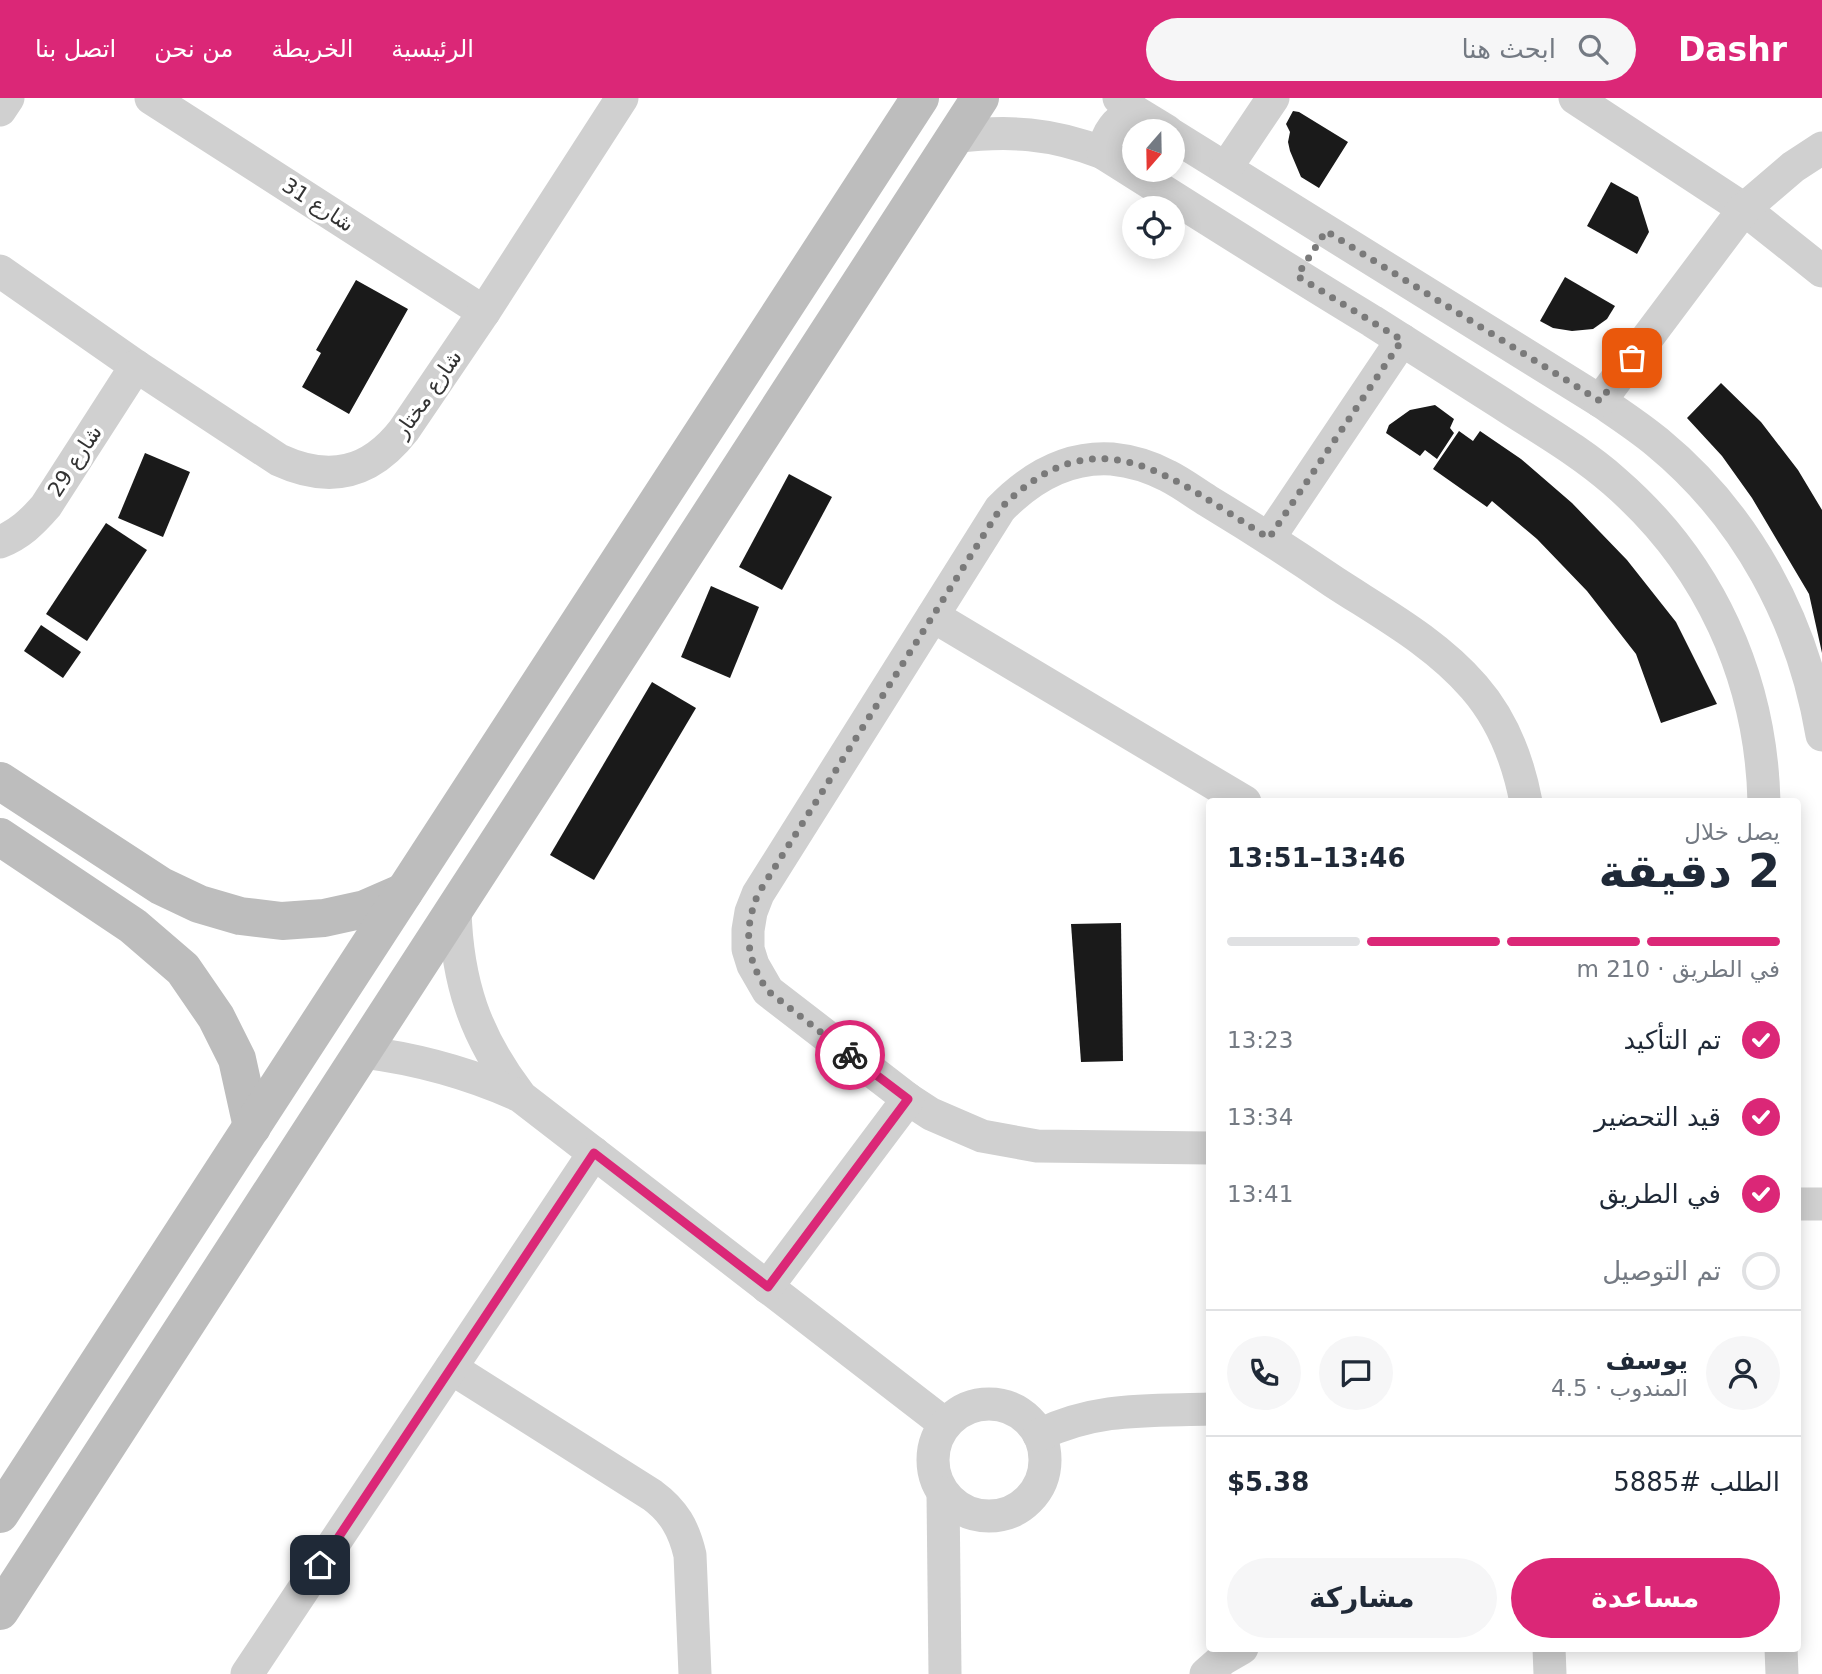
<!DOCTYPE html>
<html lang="ar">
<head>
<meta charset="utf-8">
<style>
	:root { --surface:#fff; --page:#f6f6f7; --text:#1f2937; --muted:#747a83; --line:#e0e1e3; --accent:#db2777 }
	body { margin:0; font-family:"DejaVu Sans",Vazirmatn,sans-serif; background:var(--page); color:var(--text); direction:rtl; height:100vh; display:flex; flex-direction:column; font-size:26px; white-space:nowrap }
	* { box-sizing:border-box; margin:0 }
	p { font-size:23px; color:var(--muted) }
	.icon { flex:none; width:38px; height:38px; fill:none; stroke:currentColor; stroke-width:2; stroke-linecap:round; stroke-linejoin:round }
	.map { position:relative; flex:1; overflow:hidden; direction:ltr }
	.drawer { position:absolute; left:1206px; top:700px; width:595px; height:854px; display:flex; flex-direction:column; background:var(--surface); border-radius:7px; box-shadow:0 4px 18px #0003; direction:rtl }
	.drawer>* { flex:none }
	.needle { width:46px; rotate:200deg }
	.tools { position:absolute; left:1122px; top:21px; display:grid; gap:14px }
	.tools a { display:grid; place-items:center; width:63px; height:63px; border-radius:50%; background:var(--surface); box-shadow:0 4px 18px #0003; font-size:35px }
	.pin { position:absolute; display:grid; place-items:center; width:60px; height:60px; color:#fff; margin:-30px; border-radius:14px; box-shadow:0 4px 10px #0006 }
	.courier { position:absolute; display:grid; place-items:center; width:70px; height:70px; margin:-35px; border:5px solid #db2777; border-radius:50%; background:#fff; color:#222; box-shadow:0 2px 9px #0007 }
	.head em { font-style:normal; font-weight:600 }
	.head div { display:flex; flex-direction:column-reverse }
	.head { display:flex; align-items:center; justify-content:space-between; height:119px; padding:0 21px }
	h1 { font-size:46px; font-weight:600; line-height:52px }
	.bar { display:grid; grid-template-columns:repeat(4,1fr); gap:10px 7px; align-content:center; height:84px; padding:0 21px }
	.bar i { height:9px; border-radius:5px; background:var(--line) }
	.bar .current { background:var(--accent) }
	.bar p { grid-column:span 4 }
	.line { display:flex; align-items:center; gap:18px; padding:0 21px; border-top:2px solid var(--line) }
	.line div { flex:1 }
	.round { display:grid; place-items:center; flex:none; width:74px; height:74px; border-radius:37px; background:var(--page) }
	ol { padding:0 21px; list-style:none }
	li { display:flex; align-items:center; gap:21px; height:77px }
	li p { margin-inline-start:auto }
	li .icon { padding:7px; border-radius:50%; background:var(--accent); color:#fff; stroke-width:4 }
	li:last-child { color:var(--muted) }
	li i { width:38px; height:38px; border:4px solid var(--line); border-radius:50% }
	.primary-button { display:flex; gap:14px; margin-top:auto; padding:14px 21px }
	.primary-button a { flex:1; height:80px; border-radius:42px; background:var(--accent); color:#fff; font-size:28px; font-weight:600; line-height:80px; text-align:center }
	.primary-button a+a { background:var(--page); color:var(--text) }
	header { display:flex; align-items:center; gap:42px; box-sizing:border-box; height:98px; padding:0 35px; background:var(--accent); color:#fff }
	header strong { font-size:33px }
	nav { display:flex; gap:38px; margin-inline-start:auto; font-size:24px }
	.search { width:490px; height:63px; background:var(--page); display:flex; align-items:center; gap:18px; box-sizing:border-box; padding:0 24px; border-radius:38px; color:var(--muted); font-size:26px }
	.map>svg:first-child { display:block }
	.building { fill:#1a1a1a }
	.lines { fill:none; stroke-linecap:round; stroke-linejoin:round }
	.street { stroke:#d0d0d0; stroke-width:33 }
	.secondary { stroke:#bdbdbd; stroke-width:38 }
	.done { stroke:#7a7a7a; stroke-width:7; stroke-dasharray:0 12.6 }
	.route { stroke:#db2777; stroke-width:9 }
	.labels { text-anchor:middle; stroke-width:7; stroke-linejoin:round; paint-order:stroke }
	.street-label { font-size:21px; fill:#333; stroke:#fff }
</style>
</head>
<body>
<header>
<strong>Dashr</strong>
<div class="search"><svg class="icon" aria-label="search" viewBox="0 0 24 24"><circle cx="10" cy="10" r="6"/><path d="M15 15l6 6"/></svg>ابحث هنا</div>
<nav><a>الرئيسية</a><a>الخريطة</a><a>من نحن</a><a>اتصل بنا</a></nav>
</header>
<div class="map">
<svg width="1822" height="1576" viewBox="0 0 1822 1576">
	<rect width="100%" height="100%" fill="#fff"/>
	<g class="building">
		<path d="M1293,13L1299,14L1348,44L1319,90L1301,79L1290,53L1288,44L1290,34L1286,26Z"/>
		<path d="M1611,84L1638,99L1649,134L1637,156L1587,128Z"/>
		<path d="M1565,179L1615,208L1607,221L1593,231L1572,233L1553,230L1540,223Z"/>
		<path d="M356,182L408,211L349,316L302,289L321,255L316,252Z"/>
		<path d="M1721,285L1761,324L1798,372L1822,412V555L1809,496L1752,400L1722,358L1687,320Z"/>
		<path d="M1435,307L1454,321L1450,330L1454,335L1437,361L1425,352L1420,358L1386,335L1389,327L1410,312Z"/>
		<path d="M1459,333L1473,343L1480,333L1521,361L1572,405L1627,462L1676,524L1717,606L1661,625L1636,556L1587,493L1537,441L1492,403L1487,409L1433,371Z"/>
		<path d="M145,355L190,374L163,439L118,420Z"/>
		<path d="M789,376L832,399L782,492L739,469Z"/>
		<path d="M106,425L147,452L87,543L46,516Z"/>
		<path d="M711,488L759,509L730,580L681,559Z"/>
		<path d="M41,527L81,554L63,580L24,553Z"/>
		<path d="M652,584L696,610L594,782L550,757Z"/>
		<path d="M1121,825L1123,963L1081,964L1071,826Z"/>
	</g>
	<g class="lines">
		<g class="street">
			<path d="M151,0L484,214"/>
			<path d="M1119,0L1134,13L1167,33"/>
			<path d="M1575,0L1744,111L1822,173"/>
			<path d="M0,12L8,0"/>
			<path d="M1172,37L1600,303C1619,316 1639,329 1657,344C1747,418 1803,523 1822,637"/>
			<path d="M955,39C1008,32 1052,35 1103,55C1192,111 1281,168 1372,223C1415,250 1458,278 1501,305C1539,330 1580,353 1614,383C1709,465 1761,579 1764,704"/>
			<path d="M1103,55C1107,34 1116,23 1134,13"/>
			<path d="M1226,70L1273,0"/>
			<path d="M0,173L136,268L279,362C329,385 370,376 404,332L484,214L622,0"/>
			<path d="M1600,303L1744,111L1793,69L1822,50"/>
			<path d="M1269,440L1402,242"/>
			<path d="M0,444C20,436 32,424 46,408L136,268"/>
			<path d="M933,518L1245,704"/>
			<path d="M455,812C457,884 475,938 519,996"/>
			<path d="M362,954C418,961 469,975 520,998L945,1326"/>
			<path d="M1209,1050L1037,1048L982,1038L931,1016L908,1001L768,893L753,867L748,851V832L751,814L758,796L1000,411C1030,380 1067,358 1112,361C1132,363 1151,369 1168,378C1182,385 1195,395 1208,403C1251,429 1293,456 1334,484C1383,516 1435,544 1474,589C1502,621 1518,662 1526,704"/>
			<path d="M1797,1106H1822"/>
			<path d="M767,1189L908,1001"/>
			<path d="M451,1270L652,1397C674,1413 684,1431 690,1457L695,1576"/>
			<circle cx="989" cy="1362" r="56"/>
			<path d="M1039,1337C1096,1309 1148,1313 1209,1311"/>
			<path d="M943,1395L945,1576"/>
			<path d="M1549,1550L1550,1576"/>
			<path d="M1781,1550L1782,1576"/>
			<path d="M247,1576L594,1055"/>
			<path d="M1206,1576L1223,1561L1242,1550"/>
		</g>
		<g class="secondary">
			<path d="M0,683L161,788L199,806L240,818L282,823L324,820L365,811L404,794"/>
			<path d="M0,739L133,828L183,871L216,919L237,961L252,1029"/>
			<path d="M0,1416L920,0"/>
			<path d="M0,1513L980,0"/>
		</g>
	</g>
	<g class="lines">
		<path class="done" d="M850,957L768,893C746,862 743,832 758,796L1000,411C1099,310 1174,383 1269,440L1402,242L1297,178L1326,133L1600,303L1632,260"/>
		<path class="route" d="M320,1467L594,1055L768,1189L908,1001L850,957"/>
	</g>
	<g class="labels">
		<g class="street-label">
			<text transform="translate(318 107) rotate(33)" y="7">شارع 31</text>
			<text transform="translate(428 296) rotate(-55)" y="7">شارع مختار</text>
			<text transform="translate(75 363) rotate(-57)" y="7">شارع 29</text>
		</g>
	</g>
</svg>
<div class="tools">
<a><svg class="needle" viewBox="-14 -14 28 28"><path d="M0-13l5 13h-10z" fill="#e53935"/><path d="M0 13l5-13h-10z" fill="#747a83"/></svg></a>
<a><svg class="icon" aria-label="locate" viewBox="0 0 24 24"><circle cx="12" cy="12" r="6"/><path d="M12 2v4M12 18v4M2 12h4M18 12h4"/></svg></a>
</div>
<div class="pin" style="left:1632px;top:260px;background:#ea580c"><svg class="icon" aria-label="bag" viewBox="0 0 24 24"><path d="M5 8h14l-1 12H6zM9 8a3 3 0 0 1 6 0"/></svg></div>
<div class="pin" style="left:320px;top:1467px;background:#1f2937"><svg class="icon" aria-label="home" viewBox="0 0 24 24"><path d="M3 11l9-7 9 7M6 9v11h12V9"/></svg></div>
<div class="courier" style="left:850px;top:957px"><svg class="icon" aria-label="bike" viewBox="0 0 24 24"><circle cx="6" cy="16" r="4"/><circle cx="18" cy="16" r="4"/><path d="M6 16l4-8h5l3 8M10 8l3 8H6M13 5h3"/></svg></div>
<section class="drawer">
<div class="head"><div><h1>2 دقيقة</h1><p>يصل خلال</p></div><em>13:46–13:51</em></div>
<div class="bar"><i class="current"></i><i class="current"></i><i class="current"></i><i></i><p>في الطريق · 210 m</p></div>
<ol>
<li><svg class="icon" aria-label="check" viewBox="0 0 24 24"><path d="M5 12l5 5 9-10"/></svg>تم التأكيد<p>13:23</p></li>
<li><svg class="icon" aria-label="check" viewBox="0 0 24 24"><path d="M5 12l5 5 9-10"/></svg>قيد التحضير<p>13:34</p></li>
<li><svg class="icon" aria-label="check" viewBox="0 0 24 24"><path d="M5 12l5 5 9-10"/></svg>في الطريق<p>13:41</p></li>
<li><i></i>تم التوصيل</li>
</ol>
<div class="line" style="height:126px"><a class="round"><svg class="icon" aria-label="person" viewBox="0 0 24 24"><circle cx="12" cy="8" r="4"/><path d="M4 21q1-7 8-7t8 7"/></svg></a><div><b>يوسف</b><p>المندوب · 4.5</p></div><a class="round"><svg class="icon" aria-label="chat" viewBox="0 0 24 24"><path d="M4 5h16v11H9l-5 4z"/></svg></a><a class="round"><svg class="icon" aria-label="phone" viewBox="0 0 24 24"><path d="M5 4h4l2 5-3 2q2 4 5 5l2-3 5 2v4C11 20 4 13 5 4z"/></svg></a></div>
<div class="line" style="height:91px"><div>الطلب #5885</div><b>$5.38</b></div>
<div class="primary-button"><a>مساعدة</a><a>مشاركة</a></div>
</section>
</div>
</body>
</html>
